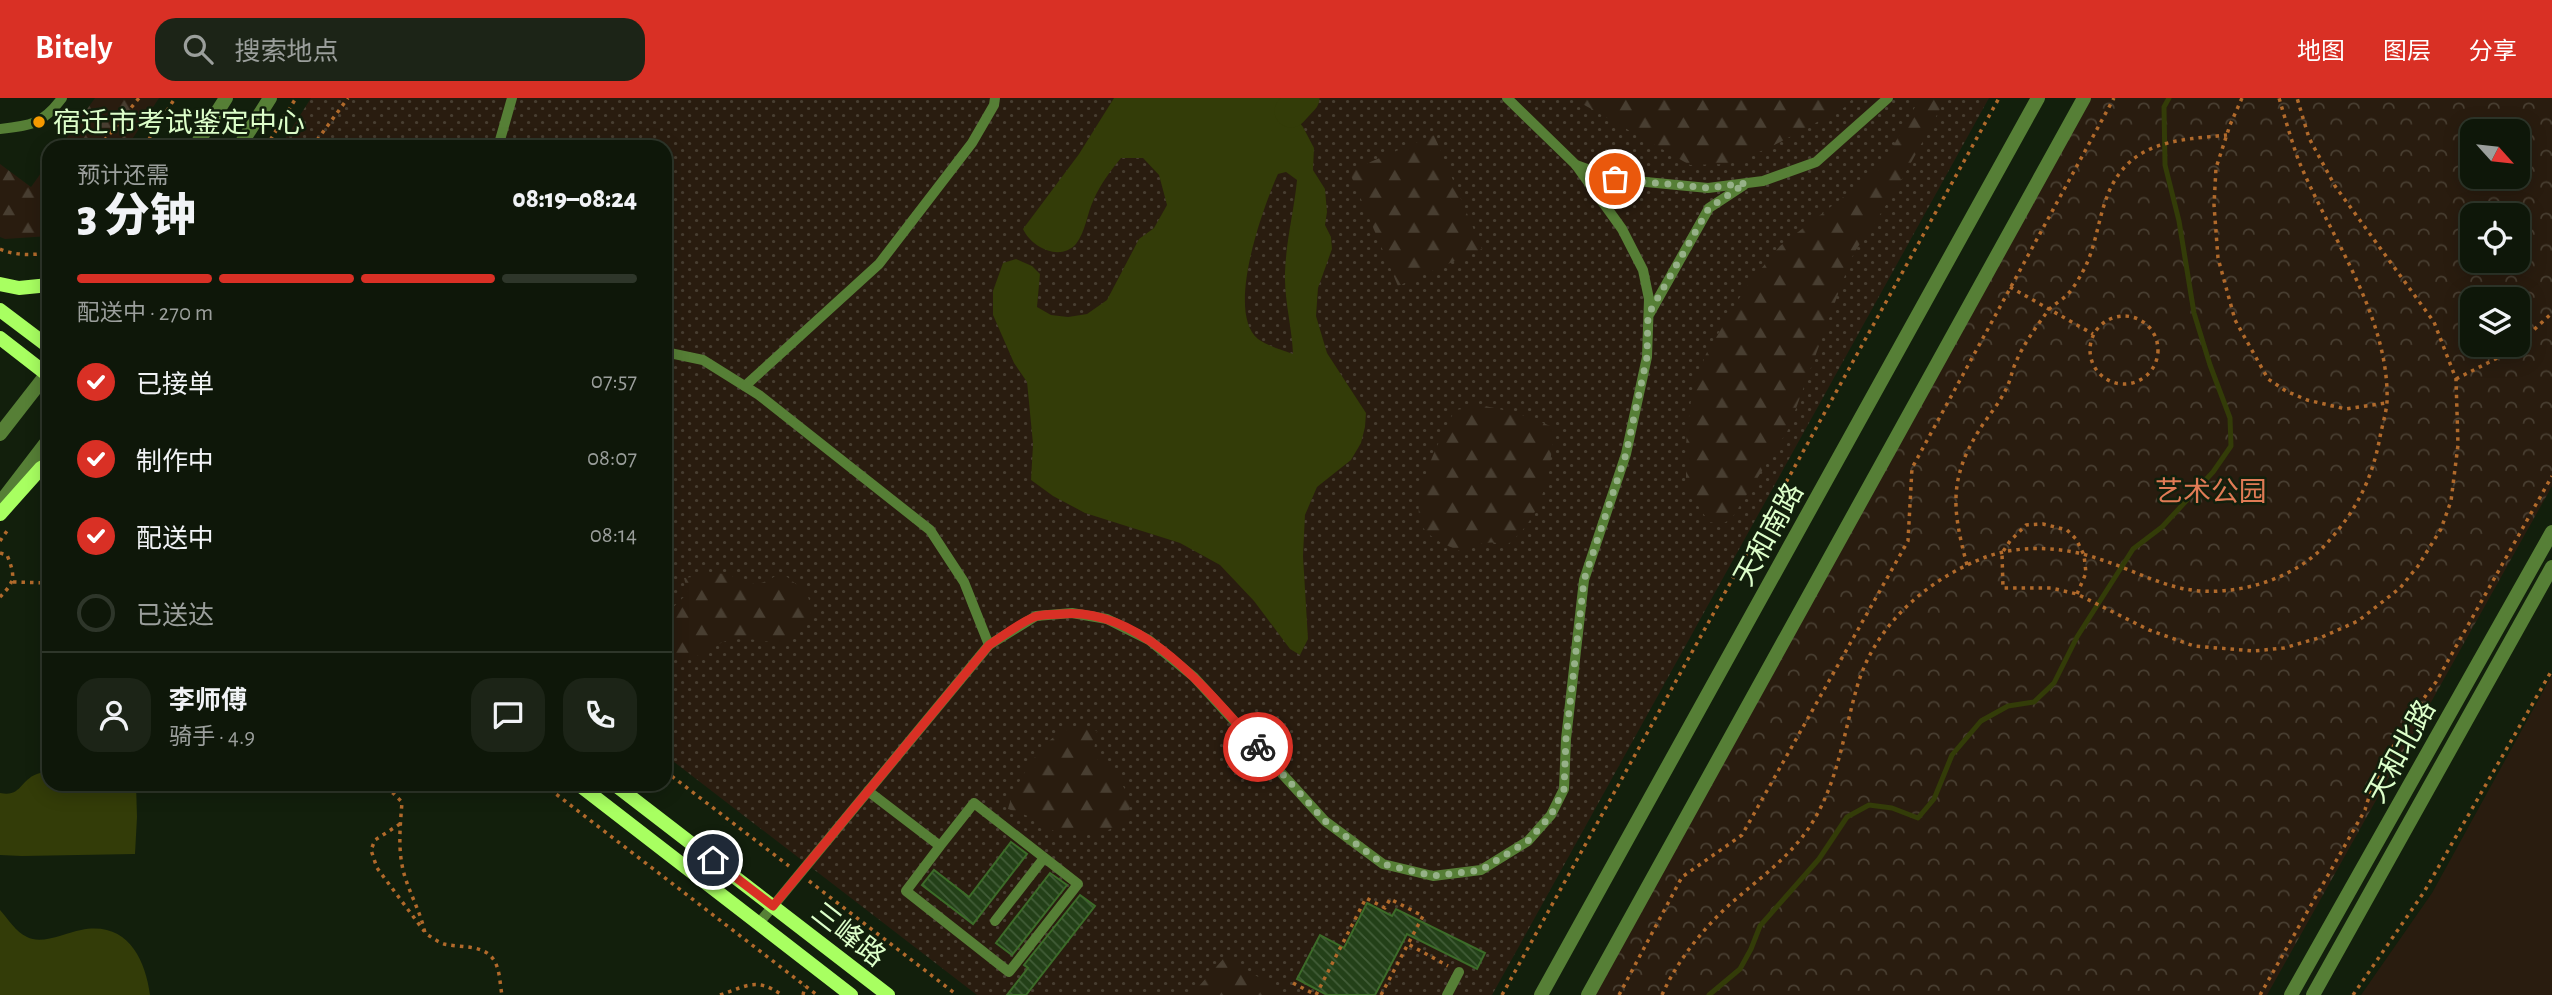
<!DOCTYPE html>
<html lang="zh">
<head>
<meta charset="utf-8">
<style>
	:root { --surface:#0e1709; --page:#1c2417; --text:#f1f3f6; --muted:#9b9f9c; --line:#2e362a; --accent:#d93025 }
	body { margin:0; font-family:"Alegreya Sans","Noto Sans SC",sans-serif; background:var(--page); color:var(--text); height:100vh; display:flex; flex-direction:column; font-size:26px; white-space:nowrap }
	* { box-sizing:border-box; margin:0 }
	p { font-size:23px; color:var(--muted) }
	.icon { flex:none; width:38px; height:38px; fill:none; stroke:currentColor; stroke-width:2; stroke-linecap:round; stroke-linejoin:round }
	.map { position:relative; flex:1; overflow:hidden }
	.side { position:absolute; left:42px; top:42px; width:630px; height:651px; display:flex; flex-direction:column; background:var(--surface); border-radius:21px; box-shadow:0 4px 18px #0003,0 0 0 2px var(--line) }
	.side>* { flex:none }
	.needle { width:46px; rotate:117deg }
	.buttons { position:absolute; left:2460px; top:21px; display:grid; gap:14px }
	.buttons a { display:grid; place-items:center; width:70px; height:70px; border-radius:14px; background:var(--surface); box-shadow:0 4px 18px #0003,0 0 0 2px var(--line); font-size:35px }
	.pin { position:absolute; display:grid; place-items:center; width:60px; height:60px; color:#fff; margin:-30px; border:4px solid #fff; border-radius:50%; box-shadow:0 2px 7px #0007 }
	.courier { position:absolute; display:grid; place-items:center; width:70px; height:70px; margin:-35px; border:5px solid #d93025; border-radius:50%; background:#fff; color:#222; box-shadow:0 2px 9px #0007 }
	.summary em { font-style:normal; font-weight:800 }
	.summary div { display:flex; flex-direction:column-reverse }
	.summary { display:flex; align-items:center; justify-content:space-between; height:119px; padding:0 35px }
	h1 { font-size:46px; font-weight:800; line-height:52px }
	.bar { display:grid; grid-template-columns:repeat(4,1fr); gap:10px 7px; align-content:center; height:84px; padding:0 35px }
	.bar i { height:9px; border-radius:5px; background:var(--line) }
	.bar .on { background:var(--accent) }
	.bar p { grid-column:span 4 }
	.line { display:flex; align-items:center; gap:18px; padding:0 35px; border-top:2px solid var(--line) }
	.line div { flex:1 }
	.round { display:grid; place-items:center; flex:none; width:74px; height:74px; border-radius:21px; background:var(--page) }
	ol { padding:0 35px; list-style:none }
	li { display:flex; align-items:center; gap:21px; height:77px }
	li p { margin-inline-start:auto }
	li .icon { padding:7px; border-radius:50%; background:var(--accent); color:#fff; stroke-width:4 }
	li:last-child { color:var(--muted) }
	li i { width:38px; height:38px; border:4px solid var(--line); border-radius:50% }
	header { display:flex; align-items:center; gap:42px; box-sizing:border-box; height:98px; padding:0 35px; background:var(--accent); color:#fff }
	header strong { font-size:33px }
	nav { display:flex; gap:38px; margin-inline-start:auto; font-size:24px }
	.search { width:490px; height:63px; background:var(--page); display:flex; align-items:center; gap:18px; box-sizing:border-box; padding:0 24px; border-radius:21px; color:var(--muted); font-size:26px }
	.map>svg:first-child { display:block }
	.grass { fill:url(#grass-dots) }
	.forest { fill:url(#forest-firs) }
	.park { fill:url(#park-crowns); fill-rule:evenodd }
	.garden { fill:#291c0f }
	.water { fill:#333c08; fill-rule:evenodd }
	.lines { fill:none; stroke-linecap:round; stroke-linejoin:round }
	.stream { stroke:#333c08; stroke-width:5 }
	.river { stroke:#333c08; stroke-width:33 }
	.building { fill:url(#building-back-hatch); stroke:#3c6c29; stroke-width:2 }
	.path { stroke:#b16a2b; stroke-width:3.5; stroke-dasharray:3.5 5; stroke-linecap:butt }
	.service { stroke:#567f36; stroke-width:10 }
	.tertiary { stroke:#567f36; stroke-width:14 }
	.secondary { stroke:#a8ff61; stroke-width:14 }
	.done { stroke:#96b188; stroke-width:7; stroke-dasharray:0 12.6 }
	.route { stroke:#d93025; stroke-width:9 }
	.poi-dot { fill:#f59900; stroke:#121f0c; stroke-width:2.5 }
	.labels { text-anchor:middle; stroke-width:5; stroke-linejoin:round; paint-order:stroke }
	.poi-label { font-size:28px; fill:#ddffca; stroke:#121f0c; text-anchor:start }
	.park-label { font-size:28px; fill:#e07b55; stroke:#121f0c }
	.street-label { font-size:28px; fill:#ddffca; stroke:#121f0c }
</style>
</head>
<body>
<header>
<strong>Bitely</strong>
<div class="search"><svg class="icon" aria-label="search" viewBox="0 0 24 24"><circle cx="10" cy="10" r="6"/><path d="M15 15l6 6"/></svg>搜索地点</div>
<nav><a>地图</a><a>图层</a><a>分享</a></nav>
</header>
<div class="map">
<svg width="2552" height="897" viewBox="0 0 2552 897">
	<defs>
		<pattern id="grass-dots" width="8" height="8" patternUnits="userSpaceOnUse" patternTransform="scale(1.75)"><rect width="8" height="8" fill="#291c0f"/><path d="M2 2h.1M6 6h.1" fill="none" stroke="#483e31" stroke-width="1.8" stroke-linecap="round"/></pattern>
		<pattern id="forest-firs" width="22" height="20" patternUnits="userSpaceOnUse" patternTransform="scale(1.75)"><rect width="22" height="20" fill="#291c0f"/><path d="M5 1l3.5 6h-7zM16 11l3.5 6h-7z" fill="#483e31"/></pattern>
		<pattern id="park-crowns" width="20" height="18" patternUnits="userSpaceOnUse" patternTransform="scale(1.75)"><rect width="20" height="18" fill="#291c0f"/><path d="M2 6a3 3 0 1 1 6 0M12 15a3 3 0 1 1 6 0" fill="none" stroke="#483e31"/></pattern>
		<pattern id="building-back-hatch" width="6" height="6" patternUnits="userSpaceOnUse" patternTransform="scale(1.75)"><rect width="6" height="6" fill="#234018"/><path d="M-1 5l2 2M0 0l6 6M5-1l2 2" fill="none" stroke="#425d38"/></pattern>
	</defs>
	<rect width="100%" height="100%" fill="#121f0c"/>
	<path class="grass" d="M311,0H1989L1492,897H977L665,657V49H280Z"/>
	<g class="forest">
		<path d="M95,0H159L127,49H60Z"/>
		<path d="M1572,0H1853L1845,9L1769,50L1728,66L1690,67Z"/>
		<path d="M1920,0H1946C1925,39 1905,78 1881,115C1871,131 1860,144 1851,161L1788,332L1732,420L1721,427L1710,424L1701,413L1686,385V346L1692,293L1706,256L1746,189L1780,148L1881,70Z"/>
		<path d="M1434,37L1482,151L1398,188L1349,73Z"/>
		<path d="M49,64V138L5,141L0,139V66L31,89Z"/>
		<path d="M1485,308L1517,315L1553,329C1552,373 1544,418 1507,447C1489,442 1478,445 1462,454C1449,448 1429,441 1422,428C1408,402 1442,336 1455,312Z"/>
		<path d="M781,474L807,495L812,513L788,546C767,545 740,536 721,545C707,551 702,557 686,563L665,548V517L688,495L684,480C696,479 712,474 724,476C753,482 752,495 781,474Z"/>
		<path d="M1085,628L1097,633L1094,652L1098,663H1113L1115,676L1132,702L1125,724L1104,734L1059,736L1028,718L1008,711C1013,689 1042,641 1064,633C1071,630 1078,629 1085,628Z"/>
		<path d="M1225,859L1288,897H1191Z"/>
	</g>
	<path class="park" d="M2091,0H2552V388L2267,897H1595ZM2473,33H2518V79H2473ZM2473,117H2518V163H2473ZM2473,201H2518V247H2473Z"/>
	<path class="garden" d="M2552,577V897H2361L2432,795Z"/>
	<g class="water">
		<path d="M1114,0H1282L1303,29L1314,50L1313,72L1325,91L1327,114L1325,127L1331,139L1332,151L1318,190L1316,218L1327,255L1366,315L1365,329L1361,345L1351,362L1317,389L1305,417L1303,458L1308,541L1300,557L1290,551L1254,503L1220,467L1180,445L1085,415L1053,398L1031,382L1033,346L1027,284L1014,265L993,217V193L1003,165L1016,161L1032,168L1040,176L1037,209L1051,217L1068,219L1087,216L1107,202L1139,141L1154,130L1167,107L1159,77L1143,60H1121C1111,72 1100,87 1094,101C1087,115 1086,133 1076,146C1060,164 1031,149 1023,131L1079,56ZM1286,74L1297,82C1294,113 1286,143 1285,174C1284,202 1292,229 1293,256C1282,252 1268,248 1258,241C1225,214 1263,109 1278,76Z"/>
		<path d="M40,675H49V686H136L137,719L135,756L22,758L0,757V695C22,700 20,680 40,675Z"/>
		<path d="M0,812C8,821 16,834 27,839C42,847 65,835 81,832C126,823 145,859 150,897H0Z"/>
	</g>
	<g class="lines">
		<path class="stream" d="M1709,897L1740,871L1751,851L1760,828L1819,761L1847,719L1869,707L1892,710L1918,720L1934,701L1952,657L1981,623L2008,608L2034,604L2054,585L2077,539L2133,451L2162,429L2213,374L2231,348L2230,320L2210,267L2194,215L2179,123L2165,67L2164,9L2169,0"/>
		<path class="river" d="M1291,13L1303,0"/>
	</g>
	<g class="building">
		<path d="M1011,744L1027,756L973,826L922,787L934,772L969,799Z"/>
		<path d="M1050,775L1067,787L1012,857L996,845Z"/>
		<path d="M1080,797L1095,808L1026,897H1007L1028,870L1024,867Z"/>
		<path d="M1367,805L1392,818L1396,811L1485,855L1477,871L1407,836L1375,897H1327L1297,881L1320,837L1344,850Z"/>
	</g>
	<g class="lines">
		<g class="path">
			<path d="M2242,0L2230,27L2216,70L2214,107L2218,160L2235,222L2268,281L2286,293L2307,302L2346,311L2386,305"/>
			<path d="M99,49L139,0"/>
			<path d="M144,49L175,0"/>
			<path d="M266,49L296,0"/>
			<path d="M312,49L348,0"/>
			<path d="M0,151C16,158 32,157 49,155"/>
			<path d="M43,156L45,171"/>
			<path d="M2010,189L2093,236"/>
			<circle cx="2124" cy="252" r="34"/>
			<path d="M2456,281L2511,253L2552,215"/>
			<path d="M0,443L9,430"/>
			<path d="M0,455L7,457C15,477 16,483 0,499"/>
			<path d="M1967,467C1953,414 1948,383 1978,334C1987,319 2000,305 2007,289C2011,281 2012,272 2016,264C2023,247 2036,229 2047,214C2052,207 2061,203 2067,197C2073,191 2078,182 2082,175C2101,142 2097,101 2123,71C2148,41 2191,41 2227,37"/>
			<path d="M13,484L49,485"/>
			<path d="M2077,496L2086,475L2084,457L2076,441L2067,432L2043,426L2026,427L2010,443L2002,455L2003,490H2051L2077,496L2149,532L2194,548L2254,553L2284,550L2322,539L2358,523L2400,490L2418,468L2441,431L2451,403L2458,347L2456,281L2434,224L2335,88L2309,40L2297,0"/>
			<path d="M665,673L789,768"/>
			<path d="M359,686L393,695L402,704C400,731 397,756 406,782C412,800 421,816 425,835C431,839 438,844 444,846C461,850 486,846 495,864C500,873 500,887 502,897"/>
			<path d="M543,686L817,897"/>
			<path d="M400,726L375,742L371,752L377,770L424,833"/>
			<path d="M809,783L957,897"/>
			<path d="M1293,885L1316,897"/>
			<path d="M720,897C747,888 756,879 782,897"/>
			<path d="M803,897L805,888"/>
			<path d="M1316,897L1366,800L1385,810L1390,801L1423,818L1408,846"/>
			<path d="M1381,897L1408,846L1448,868"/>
			<path d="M1502,897L1999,0"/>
			<path d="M1619,897L1682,779L1742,737L1908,443L1912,370L2114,0"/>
			<path d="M1662,897C1677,863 1702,832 1729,807C1755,784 1785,763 1806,734C1837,691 1843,638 1857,589C1874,529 1925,483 1981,461C2016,446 2063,448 2099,461C2128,470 2155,485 2185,491C2233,500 2295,482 2327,445C2356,413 2372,382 2380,339C2382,328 2386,316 2387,304C2390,219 2329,137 2298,61C2291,41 2285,20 2279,0"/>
			<path d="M2260,897L2365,712C2375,674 2411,616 2436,584L2552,378"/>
			<path d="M2353,897L2424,794L2552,572"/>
		</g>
		<g class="service">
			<path d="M1507,0L1576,67L1615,81L1708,90L1763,83L1816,64L1888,0"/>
			<path d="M0,31C30,28 43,26 62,0"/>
			<path d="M498,49L512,0"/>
			<path d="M1650,215L1709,110L1744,87"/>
			<path d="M665,254L703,262L759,297L930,432L964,484L989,547"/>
			<path d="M745,288L879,166L972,45L994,7L995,0"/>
			<path d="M868,693L940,748L906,793L1009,874L1078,786L974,705L940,748"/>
			<path d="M995,823L1044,760"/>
			<path d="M759,825L989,547L1036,518L1072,515L1107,521L1149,542L1194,579L1325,723L1383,766L1433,778L1481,772L1528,743L1551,717L1564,691L1566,641L1584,482L1626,356L1647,259L1649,201L1643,172L1622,131L1576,67"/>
			<path d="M1447,897L1459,874"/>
		</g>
		<g class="tertiary">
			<path d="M195,49L226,0"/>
			<path d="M239,49L270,0"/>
			<path d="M0,336L49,273"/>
			<path d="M0,405L49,341"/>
			<path d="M1541,897L2038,0"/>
			<path d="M1588,897L2084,0"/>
			<path d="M2291,897L2552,434"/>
			<path d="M2313,897L2552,469"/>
		</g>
		<g class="secondary">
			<path d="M0,186L19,190L49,187"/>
			<path d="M0,212L49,249"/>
			<path d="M0,240L49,278"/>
			<path d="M0,416L41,370L49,366"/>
			<path d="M578,686L851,897"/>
			<path d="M614,686L888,897"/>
		</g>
	</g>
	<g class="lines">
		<path class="done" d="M1258,649L1325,723L1383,766L1433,778L1481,772L1528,743L1551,717L1564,691L1566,641L1584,482L1626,356L1647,259L1648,217L1709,110L1746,85L1708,90L1615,81"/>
		<path class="route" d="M713,762L773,808L989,547C1003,538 1018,526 1034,519C1042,516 1053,517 1061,516C1142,508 1209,595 1258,649"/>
	</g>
	<circle class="poi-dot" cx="39" cy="24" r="7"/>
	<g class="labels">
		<g class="poi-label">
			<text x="53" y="34">宿迁市考试鉴定中心</text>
		</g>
		<g class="park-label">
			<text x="2211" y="403">艺术公园</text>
		</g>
		<g class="street-label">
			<text transform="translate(1768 436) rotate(-61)" y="10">天和南路</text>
			<text transform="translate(2400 653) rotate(-61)" y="10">天和北路</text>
			<text transform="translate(849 836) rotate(38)" y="10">三峰路</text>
		</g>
	</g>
</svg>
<div class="buttons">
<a><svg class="needle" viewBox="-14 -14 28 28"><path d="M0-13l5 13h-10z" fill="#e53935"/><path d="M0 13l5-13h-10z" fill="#9b9f9c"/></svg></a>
<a><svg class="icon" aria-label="locate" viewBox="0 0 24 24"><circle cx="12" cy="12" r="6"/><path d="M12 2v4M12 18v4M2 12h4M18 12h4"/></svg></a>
<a><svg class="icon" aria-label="layers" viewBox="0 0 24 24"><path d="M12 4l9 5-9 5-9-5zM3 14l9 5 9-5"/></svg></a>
</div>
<div class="pin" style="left:1615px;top:81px;background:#ea580c"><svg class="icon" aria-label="bag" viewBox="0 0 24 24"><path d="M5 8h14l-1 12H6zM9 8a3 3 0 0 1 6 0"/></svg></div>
<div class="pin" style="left:713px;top:762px;background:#1f2937"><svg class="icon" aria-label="home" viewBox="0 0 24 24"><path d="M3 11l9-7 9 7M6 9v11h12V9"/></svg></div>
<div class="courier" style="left:1258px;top:649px"><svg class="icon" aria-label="bike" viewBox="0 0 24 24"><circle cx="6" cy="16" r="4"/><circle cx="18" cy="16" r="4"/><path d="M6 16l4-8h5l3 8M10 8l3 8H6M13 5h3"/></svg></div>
<section class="side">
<div class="summary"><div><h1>3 分钟</h1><p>预计还需</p></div><em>08:19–08:24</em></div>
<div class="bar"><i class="on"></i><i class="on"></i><i class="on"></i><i></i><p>配送中 · 270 m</p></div>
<ol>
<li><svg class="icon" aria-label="check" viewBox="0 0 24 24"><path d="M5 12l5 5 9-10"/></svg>已接单<p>07:57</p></li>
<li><svg class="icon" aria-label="check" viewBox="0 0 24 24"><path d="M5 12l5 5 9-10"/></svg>制作中<p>08:07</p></li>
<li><svg class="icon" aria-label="check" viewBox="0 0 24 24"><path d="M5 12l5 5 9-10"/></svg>配送中<p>08:14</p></li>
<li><i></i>已送达</li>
</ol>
<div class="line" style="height:126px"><a class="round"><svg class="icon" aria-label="person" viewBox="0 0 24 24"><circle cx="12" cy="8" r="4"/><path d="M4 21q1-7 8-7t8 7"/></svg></a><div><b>李师傅</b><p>骑手 · 4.9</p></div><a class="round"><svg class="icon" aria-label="chat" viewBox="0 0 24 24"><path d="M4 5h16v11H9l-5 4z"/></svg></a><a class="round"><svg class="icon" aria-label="phone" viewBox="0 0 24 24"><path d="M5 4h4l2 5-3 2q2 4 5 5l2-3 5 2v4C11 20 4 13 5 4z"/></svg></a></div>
</section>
</div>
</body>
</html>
